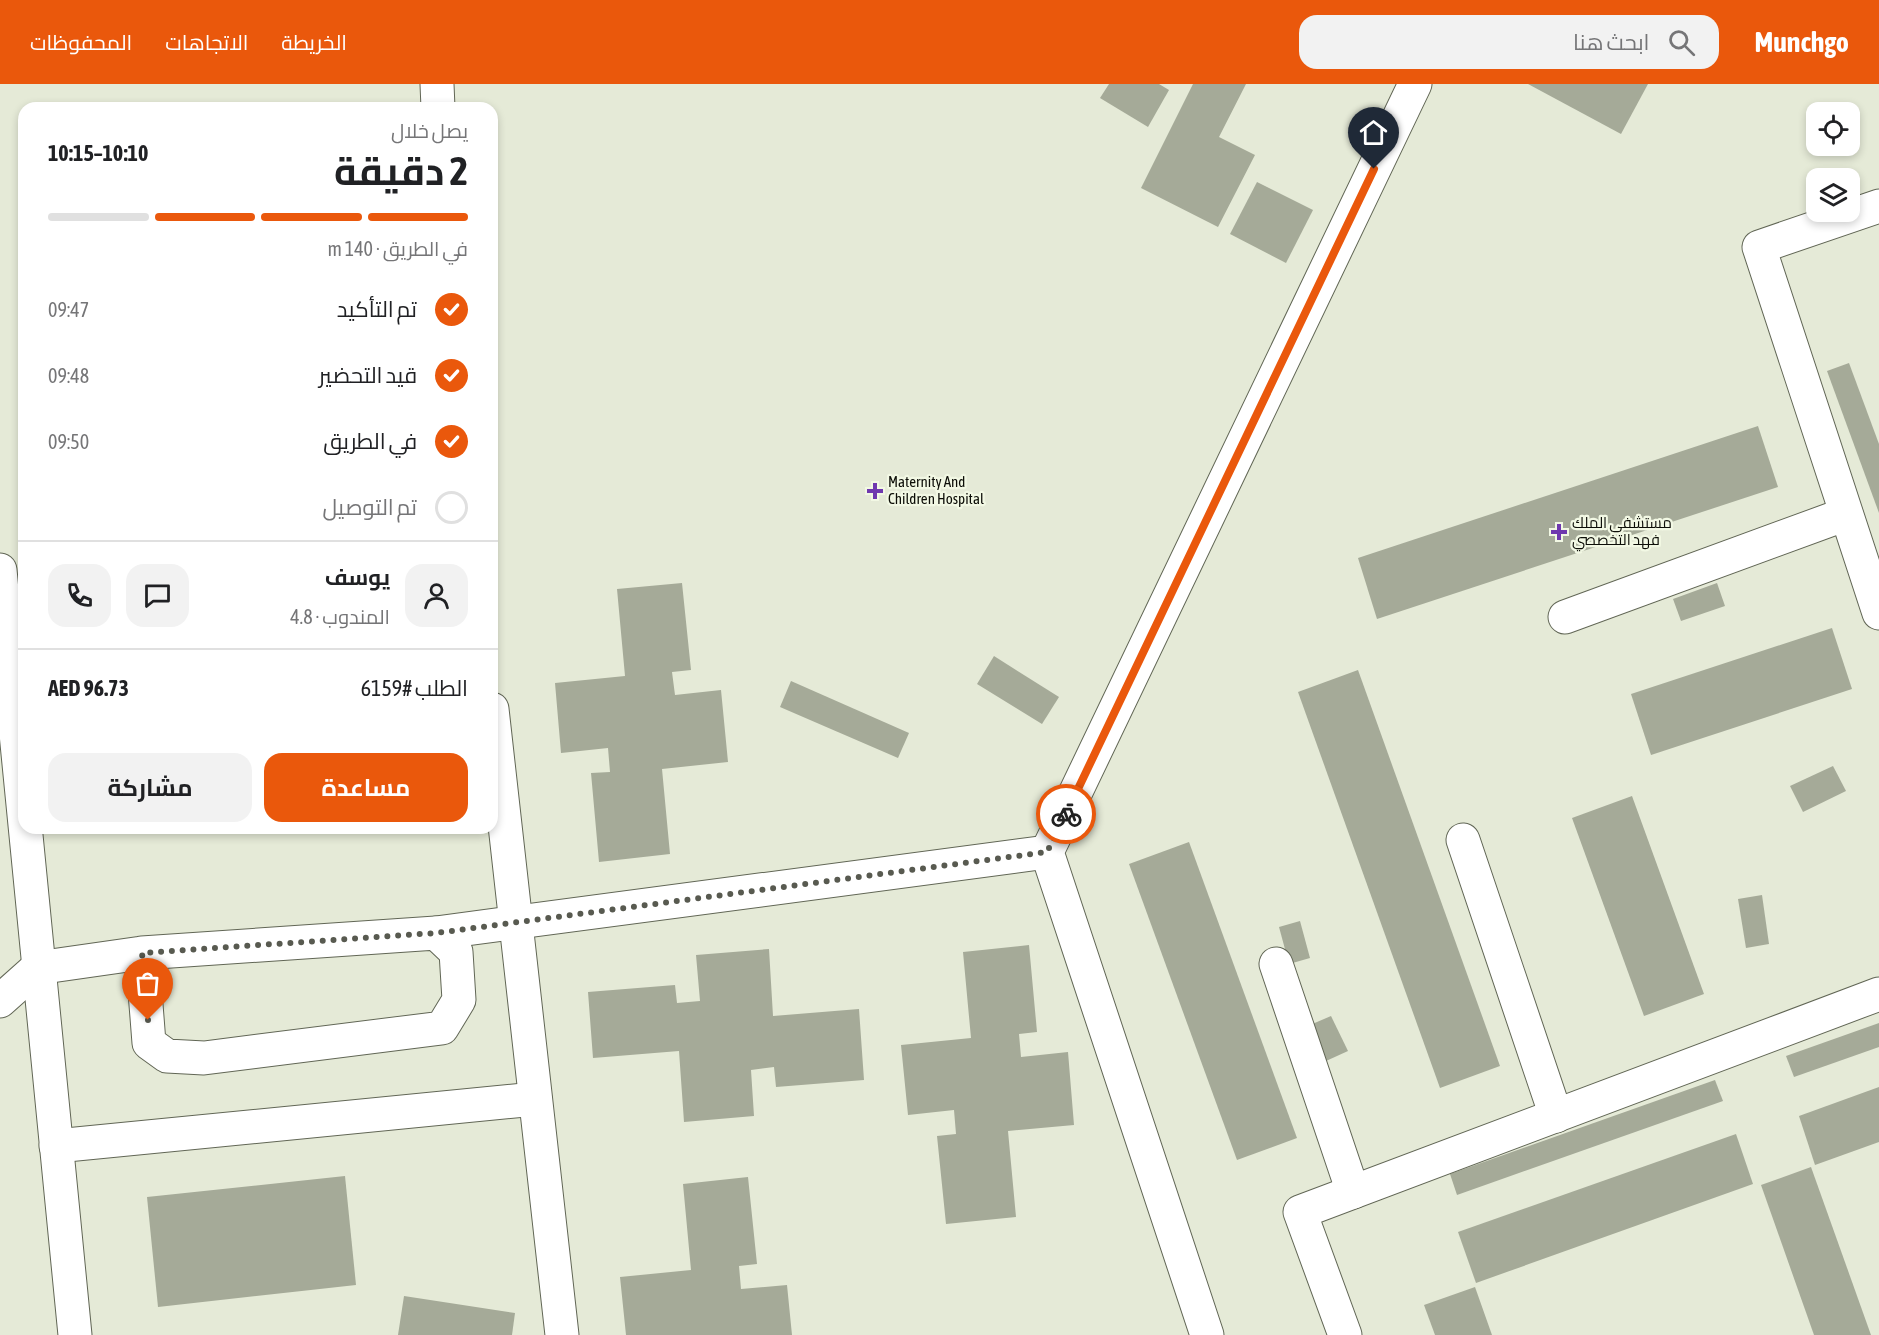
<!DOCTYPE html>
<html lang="ar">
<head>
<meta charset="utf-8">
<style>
	:root { --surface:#fff; --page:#f2f2f2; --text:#202124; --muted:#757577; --line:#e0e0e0; --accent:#ea580c }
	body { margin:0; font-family:"Asap Condensed",Cairo,sans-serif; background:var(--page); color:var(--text); direction:rtl; height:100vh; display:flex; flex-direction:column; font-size:22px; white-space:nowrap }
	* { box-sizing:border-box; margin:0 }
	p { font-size:20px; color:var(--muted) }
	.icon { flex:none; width:33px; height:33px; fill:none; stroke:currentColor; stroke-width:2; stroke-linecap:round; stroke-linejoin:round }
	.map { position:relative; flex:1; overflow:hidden; direction:ltr }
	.sheet { position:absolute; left:18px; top:18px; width:480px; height:732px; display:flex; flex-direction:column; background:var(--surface); border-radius:18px; box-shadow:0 3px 9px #0003; direction:rtl }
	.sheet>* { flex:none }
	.fabs { position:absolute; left:1806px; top:18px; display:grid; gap:12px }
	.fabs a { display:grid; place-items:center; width:54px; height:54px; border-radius:12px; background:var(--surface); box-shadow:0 3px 9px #0003; font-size:30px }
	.pin { position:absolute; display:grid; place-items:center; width:51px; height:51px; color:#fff; margin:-62px -26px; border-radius:50% 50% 50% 0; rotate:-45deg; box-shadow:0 0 6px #0007 }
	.pin .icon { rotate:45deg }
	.courier { position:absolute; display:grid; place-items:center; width:60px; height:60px; margin:-30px; border:4px solid #ea580c; border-radius:50%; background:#fff; color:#222; box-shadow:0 2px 8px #0007 }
	.headline em { font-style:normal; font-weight:700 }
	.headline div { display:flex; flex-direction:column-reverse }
	.headline { display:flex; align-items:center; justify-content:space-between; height:102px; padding:0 30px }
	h1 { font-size:39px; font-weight:700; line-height:45px }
	.bar { display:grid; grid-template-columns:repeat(4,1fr); gap:9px 6px; align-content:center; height:72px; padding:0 30px }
	.bar i { height:8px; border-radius:4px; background:var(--line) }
	.bar .current { background:var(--accent) }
	.bar p { grid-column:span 4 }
	.line { display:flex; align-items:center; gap:15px; padding:0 30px; border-top:2px solid var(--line) }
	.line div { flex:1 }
	.round { display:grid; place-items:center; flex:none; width:63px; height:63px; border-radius:18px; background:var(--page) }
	ol { padding:0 30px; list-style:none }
	li { display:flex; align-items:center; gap:18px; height:66px }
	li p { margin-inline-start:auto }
	li .icon { padding:6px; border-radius:50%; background:var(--accent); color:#fff; stroke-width:4 }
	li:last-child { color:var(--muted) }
	li i { width:33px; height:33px; border:3px solid var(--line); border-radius:50% }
	.primary-button { display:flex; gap:12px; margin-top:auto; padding:12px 30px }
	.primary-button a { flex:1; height:69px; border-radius:18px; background:var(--accent); color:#fff; font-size:24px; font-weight:700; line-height:69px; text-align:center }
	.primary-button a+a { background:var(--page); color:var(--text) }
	header { display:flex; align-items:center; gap:36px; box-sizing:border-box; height:84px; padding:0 30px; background:var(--accent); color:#fff }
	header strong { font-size:28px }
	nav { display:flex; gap:33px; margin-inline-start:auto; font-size:21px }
	.search { width:420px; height:54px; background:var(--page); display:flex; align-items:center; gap:15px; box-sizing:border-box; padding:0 21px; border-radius:18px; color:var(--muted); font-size:22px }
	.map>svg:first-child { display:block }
	.building { fill:#a5aa98 }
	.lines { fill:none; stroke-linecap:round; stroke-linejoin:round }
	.minor-casing { stroke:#616655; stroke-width:35 }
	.minor { stroke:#fff; stroke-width:33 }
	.done { stroke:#585a50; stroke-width:6; stroke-dasharray:0 10.8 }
	.route { stroke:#ea580c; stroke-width:8 }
	.poi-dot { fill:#6f38af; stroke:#f2f8e4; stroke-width:2 }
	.labels { text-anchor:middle; stroke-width:4.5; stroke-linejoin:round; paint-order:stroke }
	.poi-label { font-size:15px; fill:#0c0d07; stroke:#f2f8e4; text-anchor:start }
</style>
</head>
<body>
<header>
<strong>Munchgo</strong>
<div class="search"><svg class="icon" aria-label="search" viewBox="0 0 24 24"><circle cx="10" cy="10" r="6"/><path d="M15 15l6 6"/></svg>ابحث هنا</div>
<nav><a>الخريطة</a><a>الاتجاهات</a><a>المحفوظات</a></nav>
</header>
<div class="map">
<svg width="1879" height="1251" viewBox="0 0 1879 1251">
	<rect width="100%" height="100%" fill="#e5ead7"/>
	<g class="building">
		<path d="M1109,0H1159L1169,6L1148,43L1100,14Z"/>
		<path d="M1193,0H1246L1219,53L1255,71L1218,143L1141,104Z"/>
		<path d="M1528,0H1648L1621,50Z"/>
		<path d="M1257,98L1313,126L1286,179L1230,150Z"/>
		<path d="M1849,279L1879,360V429L1827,287Z"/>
		<path d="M1758,342L1778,403L1377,535L1358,474Z"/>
		<path d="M682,499L691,586L672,588L675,611L721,606L728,678L662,685L670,770L599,778L591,689L610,688L608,664L561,669L555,599L625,592L617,505Z"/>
		<path d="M1717,499L1725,522L1681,537L1673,515Z"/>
		<path d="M1832,544L1852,605L1651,671L1631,610Z"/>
		<path d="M994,572L1059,613L1042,640L977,600Z"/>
		<path d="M1358,586L1500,982L1440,1004L1298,608Z"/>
		<path d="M791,597L909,649L898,674L780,623Z"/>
		<path d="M1833,682L1846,707L1803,728L1790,702Z"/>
		<path d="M1632,712L1704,910L1644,932L1572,734Z"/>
		<path d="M1189,758L1297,1054L1237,1076L1129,780Z"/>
		<path d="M1762,811L1769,860L1746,864L1738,815Z"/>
		<path d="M1300,837L1310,874L1289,880L1279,843Z"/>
		<path d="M1029,861L1037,948L1019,950L1021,973L1068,968L1074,1041L1008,1047L1016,1133L946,1140L937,1052L956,1050L954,1026L908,1031L901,961L971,954L963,868Z"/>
		<path d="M769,865L773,932L859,925L864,996L776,1003L774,983L751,986L754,1032L684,1038L679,967L593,974L588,908L675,901L677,919L700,917L696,871Z"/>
		<path d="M1331,932L1348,967L1326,977L1310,941Z"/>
		<path d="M1879,939V963L1794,993L1786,972Z"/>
		<path d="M1715,996L1723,1017L1457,1111L1450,1090Z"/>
		<path d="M1879,1003V1058L1815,1081L1799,1032Z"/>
		<path d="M1736,1050L1753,1100L1476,1199L1458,1148Z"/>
		<path d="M1811,1083L1871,1251H1814L1761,1101Z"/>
		<path d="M345,1092L356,1201L158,1223L147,1113Z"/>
		<path d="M748,1093L757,1180L739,1182L741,1205L787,1201L792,1251H626L620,1193L691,1186L683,1100Z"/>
		<path d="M1475,1203L1492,1251H1435L1424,1221Z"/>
		<path d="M404,1212L515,1229L512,1251H398Z"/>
	</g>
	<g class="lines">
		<defs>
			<g id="minor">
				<path d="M437,0L438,24"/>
				<path d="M1879,122L1759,163L1879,529"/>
				<path d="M0,486L75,1251"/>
				<path d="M1565,533L1846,430"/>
				<path d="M492,625L562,1251"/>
				<path d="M1463,756L1556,1032"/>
				<path d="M436,849L1047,768"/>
				<path d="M1276,880L1353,1108"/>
				<path d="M0,917L37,884L142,869L436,849L456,868L459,916L442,944L204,974L167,972L149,959L142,869"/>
				<path d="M56,1062L535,1015"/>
				<path d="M1207,1251L1047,768L1415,0"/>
				<path d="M1345,1251L1300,1128L1879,910"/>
			</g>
		</defs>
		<use href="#minor" class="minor-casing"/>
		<use href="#minor" class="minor"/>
	</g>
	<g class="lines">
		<path class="done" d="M148,936L142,869L436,849L1047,768L1066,730"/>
		<path class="route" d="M1066,730L1374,85"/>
	</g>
	<g class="poi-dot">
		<path d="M872 398h6v6h6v6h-6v6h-6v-6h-6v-6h6z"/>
		<path d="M1556 439h6v6h6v6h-6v6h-6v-6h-6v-6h6z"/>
	</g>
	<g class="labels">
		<g class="poi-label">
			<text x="888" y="403">Maternity And<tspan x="888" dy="17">Children Hospital</tspan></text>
			<text x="1572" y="444">مستشفى الملك<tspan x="1572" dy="17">فهد التخصصي</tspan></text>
		</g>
	</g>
</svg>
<div class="fabs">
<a><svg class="icon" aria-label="locate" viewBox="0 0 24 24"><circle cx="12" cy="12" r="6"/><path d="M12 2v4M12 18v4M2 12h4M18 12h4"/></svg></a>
<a><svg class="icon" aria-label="layers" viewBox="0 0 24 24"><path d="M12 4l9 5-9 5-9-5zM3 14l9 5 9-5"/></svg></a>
</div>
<div class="pin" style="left:148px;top:936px;background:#ea580c"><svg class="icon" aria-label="bag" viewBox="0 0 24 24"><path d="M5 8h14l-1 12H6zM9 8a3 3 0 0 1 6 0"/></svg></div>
<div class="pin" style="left:1374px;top:85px;background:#1f2937"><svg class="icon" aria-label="home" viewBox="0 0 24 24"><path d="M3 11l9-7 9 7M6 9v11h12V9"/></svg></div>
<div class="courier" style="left:1066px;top:730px"><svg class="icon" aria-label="bike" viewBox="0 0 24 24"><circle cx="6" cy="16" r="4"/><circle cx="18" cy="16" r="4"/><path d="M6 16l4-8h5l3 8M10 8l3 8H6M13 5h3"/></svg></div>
<section class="sheet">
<div class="headline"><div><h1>2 دقيقة</h1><p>يصل خلال</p></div><em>10:10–10:15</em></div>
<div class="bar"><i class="current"></i><i class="current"></i><i class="current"></i><i></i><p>في الطريق · 140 m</p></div>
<ol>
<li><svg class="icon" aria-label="check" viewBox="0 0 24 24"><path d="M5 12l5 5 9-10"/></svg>تم التأكيد<p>09:47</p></li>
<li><svg class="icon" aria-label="check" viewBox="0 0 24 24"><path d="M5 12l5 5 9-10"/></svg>قيد التحضير<p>09:48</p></li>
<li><svg class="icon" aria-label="check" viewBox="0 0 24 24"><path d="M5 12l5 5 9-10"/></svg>في الطريق<p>09:50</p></li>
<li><i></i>تم التوصيل</li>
</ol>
<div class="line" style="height:108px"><a class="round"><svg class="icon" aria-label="person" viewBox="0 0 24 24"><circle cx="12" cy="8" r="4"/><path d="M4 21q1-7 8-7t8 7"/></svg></a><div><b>يوسف</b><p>المندوب · 4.8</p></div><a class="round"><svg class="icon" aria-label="chat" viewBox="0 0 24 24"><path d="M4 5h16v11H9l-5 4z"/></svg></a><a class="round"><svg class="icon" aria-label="phone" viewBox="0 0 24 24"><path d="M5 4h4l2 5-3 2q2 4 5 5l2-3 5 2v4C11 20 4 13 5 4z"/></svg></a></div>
<div class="line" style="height:78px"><div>الطلب #6159</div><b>AED 96.73</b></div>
<div class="primary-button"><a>مساعدة</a><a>مشاركة</a></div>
</section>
</div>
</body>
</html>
